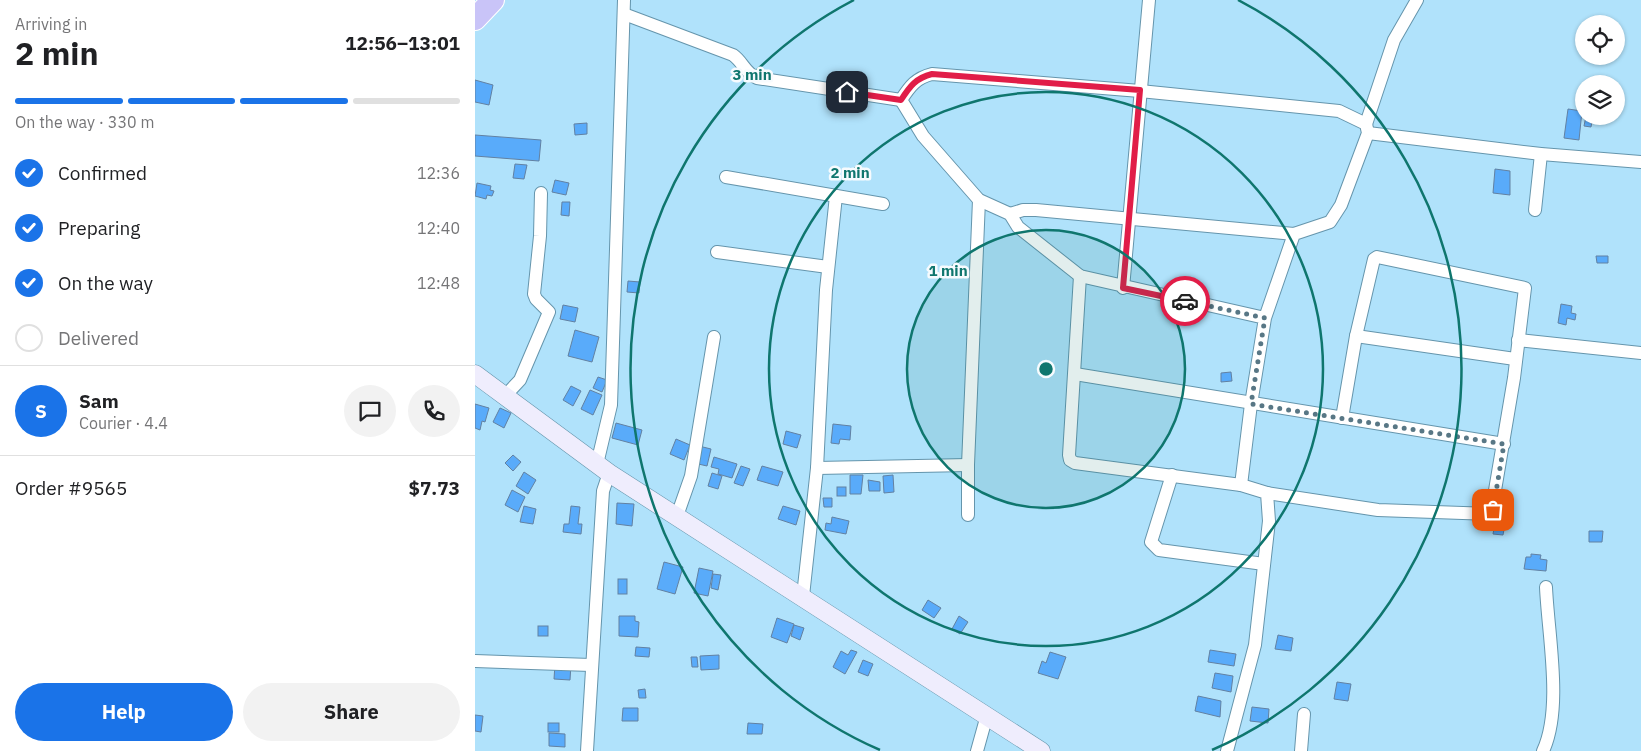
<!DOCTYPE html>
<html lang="en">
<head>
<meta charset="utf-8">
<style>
	:root { --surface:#fff; --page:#f2f2f2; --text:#202124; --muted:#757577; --line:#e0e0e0; --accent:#1a73e8 }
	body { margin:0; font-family:"IBM Plex Sans",sans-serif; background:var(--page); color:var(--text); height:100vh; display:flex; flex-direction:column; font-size:19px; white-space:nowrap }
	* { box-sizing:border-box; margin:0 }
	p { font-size:16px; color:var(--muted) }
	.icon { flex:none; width:28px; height:28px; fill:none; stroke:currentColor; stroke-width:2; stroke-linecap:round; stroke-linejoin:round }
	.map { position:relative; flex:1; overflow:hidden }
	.details { display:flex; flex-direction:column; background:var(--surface); width:475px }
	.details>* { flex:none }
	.controls { position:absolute; left:1100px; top:15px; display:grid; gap:10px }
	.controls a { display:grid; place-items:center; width:50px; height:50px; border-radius:50%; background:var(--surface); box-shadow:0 1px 4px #0004; font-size:25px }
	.pin { position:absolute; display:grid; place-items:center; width:42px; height:42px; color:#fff; margin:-21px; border-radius:10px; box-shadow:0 2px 8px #0006 }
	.courier { position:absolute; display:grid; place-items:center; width:50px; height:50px; margin:-25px; border:4px solid #e11d48; border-radius:50%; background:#fff; color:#222; box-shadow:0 1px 6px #0007 }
	.headline em { font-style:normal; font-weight:700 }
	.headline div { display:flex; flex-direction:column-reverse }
	.headline { display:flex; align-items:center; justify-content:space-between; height:85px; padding:0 15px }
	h1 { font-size:32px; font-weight:700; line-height:38px }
	.bar { display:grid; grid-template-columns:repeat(4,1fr); gap:8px 5px; align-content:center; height:60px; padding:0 15px }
	.bar i { height:6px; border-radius:4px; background:var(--line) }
	.bar .current { background:var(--accent) }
	.bar p { grid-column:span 4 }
	.line { display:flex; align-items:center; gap:12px; padding:0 15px; border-top:1px solid var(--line) }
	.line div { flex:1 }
	.round { display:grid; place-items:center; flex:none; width:52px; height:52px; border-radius:26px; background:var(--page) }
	ol { padding:0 15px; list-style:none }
	li { display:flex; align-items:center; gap:15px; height:55px }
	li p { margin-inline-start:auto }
	li .icon { padding:5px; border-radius:50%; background:var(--accent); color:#fff; stroke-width:4 }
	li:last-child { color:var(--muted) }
	li i { width:28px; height:28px; border:2px solid var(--line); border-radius:50% }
	.action { display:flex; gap:10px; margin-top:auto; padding:10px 15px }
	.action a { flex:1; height:58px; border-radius:30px; background:var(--accent); color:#fff; font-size:20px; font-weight:700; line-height:58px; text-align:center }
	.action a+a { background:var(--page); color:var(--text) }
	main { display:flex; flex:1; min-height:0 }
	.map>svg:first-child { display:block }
	.building { fill:#59abfa; stroke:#6281a2 }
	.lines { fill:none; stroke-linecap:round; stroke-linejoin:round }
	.street-casing { stroke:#6595ac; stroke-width:14 }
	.secondary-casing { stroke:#6595ac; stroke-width:19 }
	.highway-casing { stroke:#fff; stroke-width:24 }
	.street { stroke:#fff; stroke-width:12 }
	.secondary { stroke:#efedfd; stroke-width:18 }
	.highway { stroke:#c9c4f8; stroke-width:22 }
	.done { stroke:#587785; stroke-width:5; stroke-dasharray:0 9 }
	.route { stroke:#e11d48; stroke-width:6 }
	.ring { fill:none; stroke:#0f766e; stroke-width:2.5 }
	.centre { fill:#0f766e; stroke:#f7fbfe; stroke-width:2.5 }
	.ring-label { font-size:15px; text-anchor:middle; font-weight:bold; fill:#0f766e; stroke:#f7fbfe; stroke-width:5; stroke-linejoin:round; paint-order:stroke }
</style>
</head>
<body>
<main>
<section class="details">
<div class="headline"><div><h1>2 min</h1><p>Arriving in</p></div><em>12:56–13:01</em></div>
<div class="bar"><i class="current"></i><i class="current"></i><i class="current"></i><i></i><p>On the way · 330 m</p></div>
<ol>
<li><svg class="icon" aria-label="check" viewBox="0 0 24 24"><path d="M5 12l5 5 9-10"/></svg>Confirmed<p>12:36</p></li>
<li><svg class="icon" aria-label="check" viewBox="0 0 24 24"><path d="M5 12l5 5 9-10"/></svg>Preparing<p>12:40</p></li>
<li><svg class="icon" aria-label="check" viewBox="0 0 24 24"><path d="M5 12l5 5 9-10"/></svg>On the way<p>12:48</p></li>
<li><i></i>Delivered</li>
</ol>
<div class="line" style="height:90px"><b class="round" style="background:var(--accent);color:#fff">S</b><div><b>Sam</b><p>Courier · 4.4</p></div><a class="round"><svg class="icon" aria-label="chat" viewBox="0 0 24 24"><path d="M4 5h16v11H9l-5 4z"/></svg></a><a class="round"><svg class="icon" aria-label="phone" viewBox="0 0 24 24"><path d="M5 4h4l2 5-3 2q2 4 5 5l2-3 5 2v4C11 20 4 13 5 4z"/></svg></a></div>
<div class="line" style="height:65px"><div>Order #9565</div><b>$7.73</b></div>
<div class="action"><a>Help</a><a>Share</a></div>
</section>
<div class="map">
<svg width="1166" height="751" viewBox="0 0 1166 751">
	<rect width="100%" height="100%" fill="#b0e2fb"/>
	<g class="building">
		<path d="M0,80L18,85L14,105L0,102Z"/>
		<path d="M1093,109L1107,111L1104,140L1089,138Z"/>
		<path d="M1111,116H1118L1116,127L1109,126Z"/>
		<path d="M112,123V134L100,135L99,124Z"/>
		<path d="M0,135L66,140L64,161L0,156Z"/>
		<path d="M40,164L52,165L49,179L38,178Z"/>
		<path d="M1020,169L1035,171V195L1018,193Z"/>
		<path d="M80,180L94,183L91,195L77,192Z"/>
		<path d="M2,183L16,186L15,190L19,191L17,196L12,195L11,199L0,196Z"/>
		<path d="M87,202H95L94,216L86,215Z"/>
		<path d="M1121,256H1133V263H1122Z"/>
		<path d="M153,281L165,282L164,293L152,292Z"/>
		<path d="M1086,304L1097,306L1096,313L1101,314L1100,320L1092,318L1091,325L1083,323Z"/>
		<path d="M88,305L103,308L100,322L85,319Z"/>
		<path d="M100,330L124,337L117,362L93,356Z"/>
		<path d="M756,372L757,381L746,382V373Z"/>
		<path d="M123,377L132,380L127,392L118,388Z"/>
		<path d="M96,386L106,391L98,406L88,400Z"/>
		<path d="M115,390L127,395L118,415L106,409Z"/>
		<path d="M0,404L14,408L10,422L7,421L5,430L0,428Z"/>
		<path d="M25,408L36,413L29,428L18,422Z"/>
		<path d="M141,423L167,430L163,445L137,438Z"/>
		<path d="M358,424L376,426L375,440L365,439L364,444L356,443Z"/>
		<path d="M311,431L326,435L322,448L308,444Z"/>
		<path d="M201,439L215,445L209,460L195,454Z"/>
		<path d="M224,446L236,449L232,466L219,463Z"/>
		<path d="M38,455L46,462L38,471L30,463Z"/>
		<path d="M239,457L262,464L257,478L243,474L244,469L236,467Z"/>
		<path d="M266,466L275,469L268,486L259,483Z"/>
		<path d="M287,466L308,472L303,486L282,480Z"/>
		<path d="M49,472L61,480L53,494L41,486Z"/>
		<path d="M237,473L247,476L243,489L233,486Z"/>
		<path d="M375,475H388L386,494H375Z"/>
		<path d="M418,475L419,492L409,493L408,476Z"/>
		<path d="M393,480L405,482V491H394Z"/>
		<rect x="362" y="487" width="9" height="9"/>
		<path d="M37,490L50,497L43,512L30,505Z"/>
		<path d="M348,498H357V507H349Z"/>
		<path d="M142,503L159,504L157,526L141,524Z"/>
		<path d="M49,506L61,509L58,524L45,522Z"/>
		<path d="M96,506L105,507L103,524H107L106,534L88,532L89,524H94Z"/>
		<path d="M308,506L325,511L321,525L303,519Z"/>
		<path d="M357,517L374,521L371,534L350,530L351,523L356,524Z"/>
		<path d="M1020,523L1030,524L1028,535L1018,534Z"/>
		<path d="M1114,531H1128L1127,542H1114Z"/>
		<path d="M1056,554L1066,555L1065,559L1072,560L1071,571L1049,569L1051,557H1056Z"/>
		<path d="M189,562L208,567L200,594L182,589Z"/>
		<path d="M224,568L238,571L233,596L219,593Z"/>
		<path d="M238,574L246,575L243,590L236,588Z"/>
		<rect x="143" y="579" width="9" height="15"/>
		<path d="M453,600L466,608L459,618L447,610Z"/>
		<path d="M144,616H160V621L164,622L163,637L144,636Z"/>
		<path d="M484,616L493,622L485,634L477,629Z"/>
		<path d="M302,618L319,624L312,643L296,637Z"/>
		<path d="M319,625L329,628L325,640L316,636Z"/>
		<rect x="63" y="626" width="10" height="10"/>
		<path d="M803,635L818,638L816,651L800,649Z"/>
		<path d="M161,647L175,648L174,657L160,656Z"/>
		<path d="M376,650L382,652L370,674L358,667L366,651L373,655Z"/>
		<path d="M735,650L761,654L759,666L733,662Z"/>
		<path d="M575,652L591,657L583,679L563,673L567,661L571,663Z"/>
		<path d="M244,655V669L226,670L225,656Z"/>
		<path d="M216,657H222L223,667H217Z"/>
		<path d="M388,660L398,664L393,676L383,672Z"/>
		<path d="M80,664H96L95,680L79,679Z"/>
		<path d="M740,673L758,676L756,692L737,688Z"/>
		<path d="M862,682L876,684L873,701L859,699Z"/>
		<path d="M170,689L171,698H164L163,690Z"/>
		<path d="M723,696L746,701L745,717L720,711Z"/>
		<path d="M777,707L794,709L793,723L775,721Z"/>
		<path d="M148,708H163V721H147Z"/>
		<path d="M0,715L8,716L6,732L0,731Z"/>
		<rect x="73" y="723" width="11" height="9"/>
		<path d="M273,723L288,724L287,734H272Z"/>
		<path d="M74,733L90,734V747L74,746Z"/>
	</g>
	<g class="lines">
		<defs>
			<g id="street">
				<path d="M149,14L258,55C268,62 270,73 282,78L426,100"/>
				<path d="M891,124L919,40L942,0"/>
				<path d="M893,133L1066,154L1166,162"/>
				<path d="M251,177L408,204"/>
				<path d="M1060,210L1066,154"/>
				<path d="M535,214L548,210H561L819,234"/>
				<path d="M242,252L353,267"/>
				<path d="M605,276L594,455L595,460L600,463L766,485"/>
				<path d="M648,288L674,0"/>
				<path d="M881,336L1040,359"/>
				<path d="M1043,340L1166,353"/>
				<path d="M600,374L1029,444"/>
				<path d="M30,396L45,380L74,312L61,299L59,294L65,236L66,193"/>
				<path d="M122,464L136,405L149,0"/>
				<path d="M342,468L493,465"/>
				<path d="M697,475L676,542L684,550L789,564"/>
				<path d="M792,493L903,510L1016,514L1039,378L1050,288L902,257L899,259L881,336L867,418"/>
				<path d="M493,515V465L504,200"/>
				<path d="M202,516L216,476L239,337"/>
				<path d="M328,596L342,468L351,290L361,196"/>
				<path d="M0,661L116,665"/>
				<path d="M112,751L128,491L134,473"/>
				<path d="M502,751L512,715"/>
				<path d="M752,751L780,645L794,521L792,493L766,485L776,404L790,318L819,234L855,222L866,205L893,133L891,124L864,111L665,91L457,74C441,78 435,86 426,100L448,136L504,200L535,214L543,227L605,276L790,318"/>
				<path d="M826,751L829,714"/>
				<path d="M1068,751C1088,708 1073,635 1071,587"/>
			</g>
			<path id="secondary" d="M0,374L134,473L566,751"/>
			<path id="highway" d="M0,19L18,0"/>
		</defs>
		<use href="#street" class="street-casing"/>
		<use href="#secondary" class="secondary-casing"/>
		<use href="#highway" class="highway-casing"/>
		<use href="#street" class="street"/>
		<use href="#secondary" class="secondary"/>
		<use href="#highway" class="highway"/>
	</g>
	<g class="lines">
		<path class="done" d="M710,301L790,318L776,404L1029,444L1018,510"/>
		<path class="route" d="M372,92L426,100C435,86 441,78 457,74L665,90L648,288L710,301"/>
	</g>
	<circle cx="571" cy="369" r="139" fill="#0f766e" fill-opacity=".12"/>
	<g class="ring">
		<circle cx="571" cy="369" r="139"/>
		<circle cx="571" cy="369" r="277"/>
		<path d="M405 750A416 416 0 0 1 379 0M763 0A416 416 0 0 1 737 750"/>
	</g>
	<circle cx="571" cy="369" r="8" class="centre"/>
	<g class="ring-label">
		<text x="277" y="80">3 min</text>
		<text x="375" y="178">2 min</text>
		<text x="473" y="276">1 min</text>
	</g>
</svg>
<div class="controls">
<a><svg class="icon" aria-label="locate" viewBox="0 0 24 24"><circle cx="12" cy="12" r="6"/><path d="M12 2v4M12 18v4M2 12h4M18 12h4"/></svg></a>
<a><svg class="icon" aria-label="layers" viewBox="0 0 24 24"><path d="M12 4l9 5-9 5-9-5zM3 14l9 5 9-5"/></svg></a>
</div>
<div class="pin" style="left:1018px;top:510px;background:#ea580c"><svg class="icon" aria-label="bag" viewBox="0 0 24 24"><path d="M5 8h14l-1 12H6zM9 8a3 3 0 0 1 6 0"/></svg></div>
<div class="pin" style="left:372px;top:92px;background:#1f2937"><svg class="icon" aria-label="home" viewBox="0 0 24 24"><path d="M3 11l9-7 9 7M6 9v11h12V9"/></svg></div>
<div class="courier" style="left:710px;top:301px"><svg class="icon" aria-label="car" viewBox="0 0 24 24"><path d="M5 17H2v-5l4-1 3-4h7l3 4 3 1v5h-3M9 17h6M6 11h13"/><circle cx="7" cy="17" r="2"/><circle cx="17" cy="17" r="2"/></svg></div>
</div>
</main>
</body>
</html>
